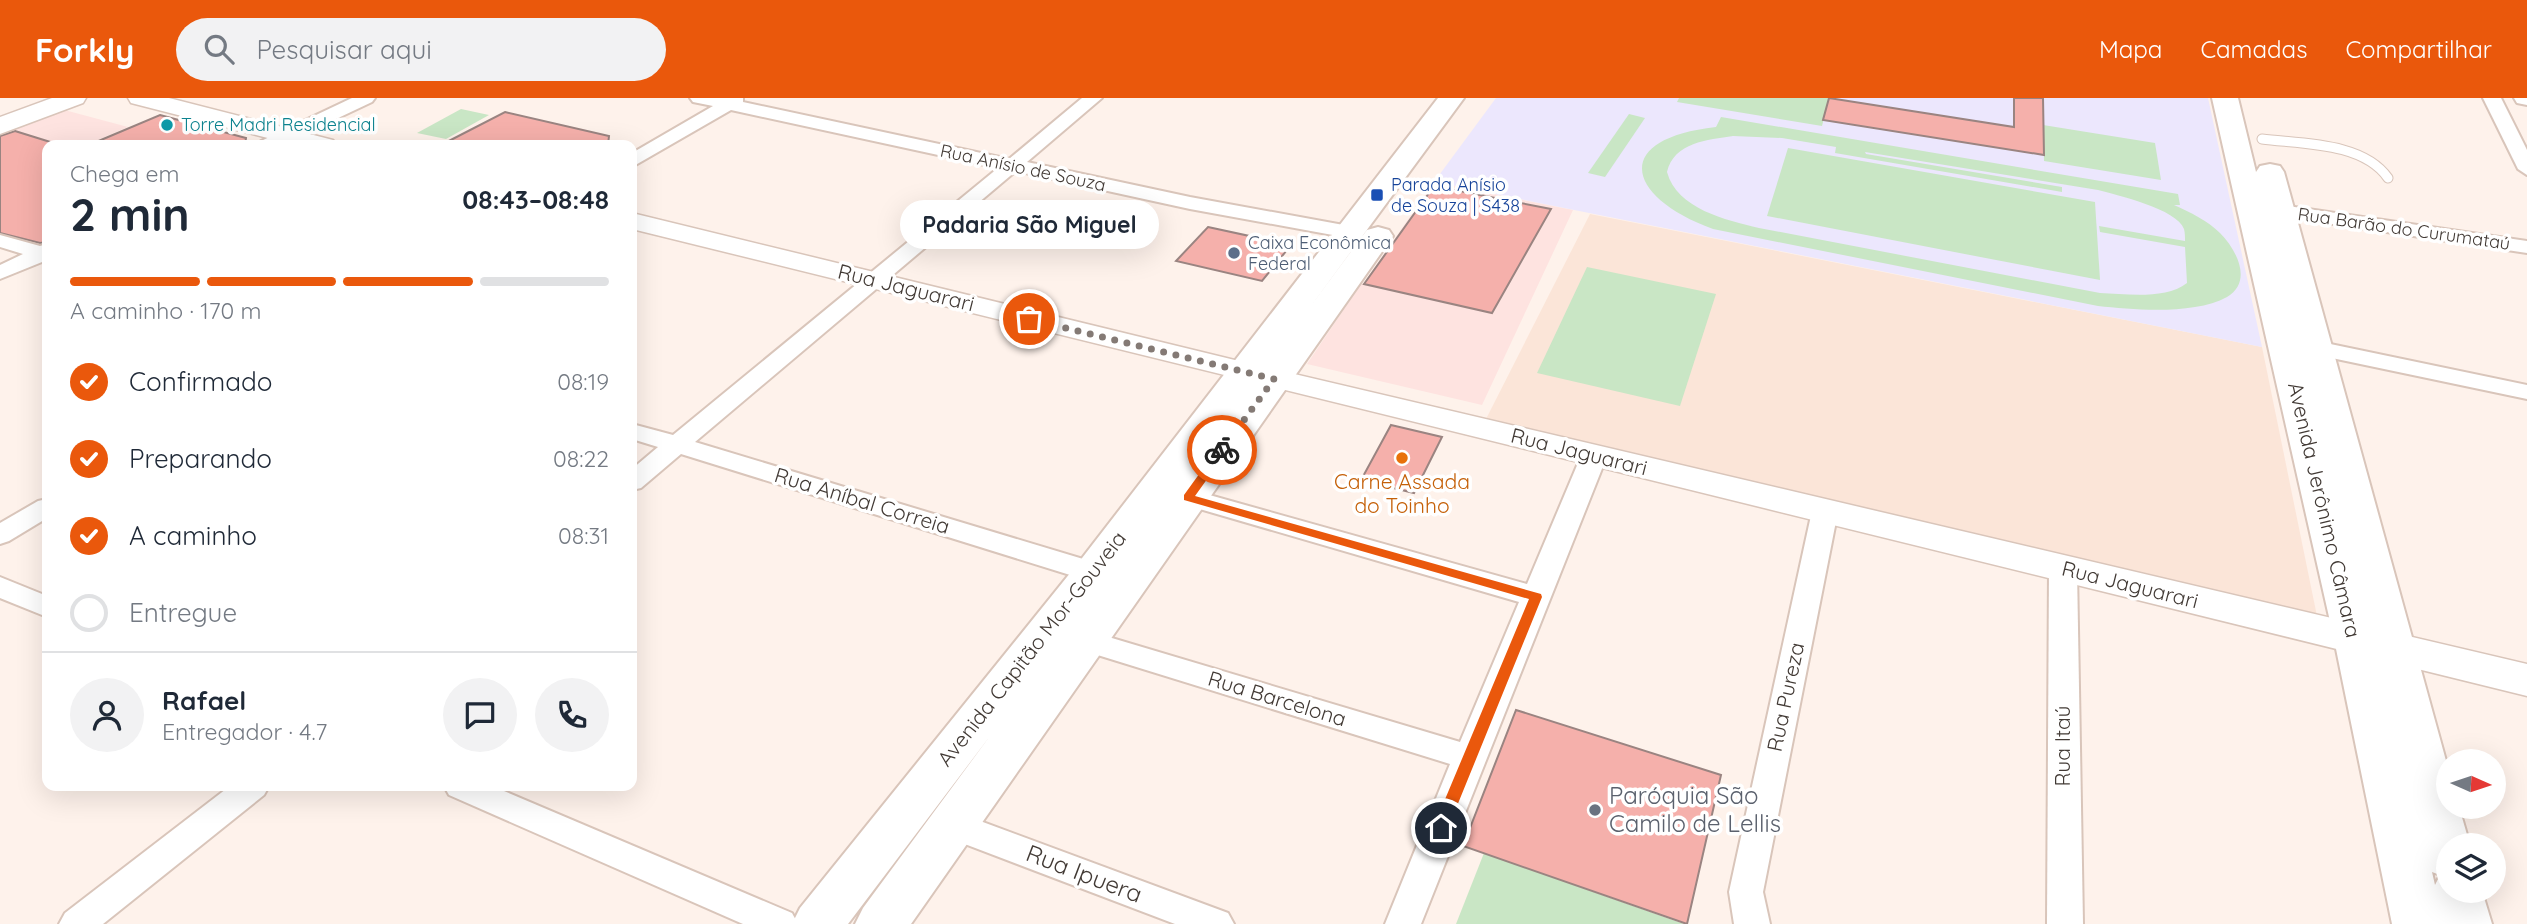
<!DOCTYPE html>
<html lang="pt">
<head>
<meta charset="utf-8">
<style>
	:root { --surface:#fff; --page:#f2f2f3; --text:#1f2937; --muted:#747a83; --line:#e0e1e3; --accent:#ea580c }
	body { margin:0; font-family:Quicksand,sans-serif; background:var(--page); color:var(--text); height:100vh; display:flex; flex-direction:column; font-size:26px; white-space:nowrap }
	* { box-sizing:border-box; margin:0 }
	p { font-size:23px; color:var(--muted) }
	.icon { flex:none; width:38px; height:38px; fill:none; stroke:currentColor; stroke-width:2; stroke-linecap:round; stroke-linejoin:round }
	.map { position:relative; flex:1; overflow:hidden }
	.panel { position:absolute; left:42px; top:42px; width:595px; height:651px; display:flex; flex-direction:column; background:var(--surface); border-radius:14px; box-shadow:0 7px 28px #0002 }
	.panel>* { flex:none }
	.needle { width:46px; rotate:93deg }
	.tools { position:absolute; left:2436px; top:651px; display:grid; gap:14px }
	.tools a { display:grid; place-items:center; width:70px; height:70px; border-radius:50%; background:var(--surface); box-shadow:0 7px 28px #0002; font-size:35px }
	.pin { position:absolute; display:grid; place-items:center; width:60px; height:60px; color:#fff; margin:-30px; border:4px solid #fff; border-radius:50%; box-shadow:0 2px 7px #0007 }
	.courier { position:absolute; display:grid; place-items:center; width:70px; height:70px; margin:-35px; border:5px solid #ea580c; border-radius:50%; background:#fff; color:#222; box-shadow:0 2px 9px #0007 }
	.bubble { position:absolute; height:49px; border-radius:24px; background:var(--surface); box-shadow:0 7px 28px #0002; font-size:23px; font-weight:700; line-height:49px; text-align:center }
	.overview em { font-style:normal; font-weight:700 }
	.overview div { display:flex; flex-direction:column-reverse }
	.overview { display:flex; align-items:center; justify-content:space-between; height:119px; padding:0 28px }
	h1 { font-size:46px; font-weight:700; line-height:52px }
	.bar { display:grid; grid-template-columns:repeat(4,1fr); gap:10px 7px; align-content:center; height:84px; padding:0 28px }
	.bar i { height:9px; border-radius:5px; background:var(--line) }
	.bar .current { background:var(--accent) }
	.bar p { grid-column:span 4 }
	.line { display:flex; align-items:center; gap:18px; padding:0 28px; border-top:2px solid var(--line) }
	.line div { flex:1 }
	.round { display:grid; place-items:center; flex:none; width:74px; height:74px; border-radius:37px; background:var(--page) }
	ol { padding:0 28px; list-style:none }
	li { display:flex; align-items:center; gap:21px; height:77px }
	li p { margin-inline-start:auto }
	li .icon { padding:7px; border-radius:50%; background:var(--accent); color:#fff; stroke-width:4 }
	li:last-child { color:var(--muted) }
	li i { width:38px; height:38px; border:4px solid var(--line); border-radius:50% }
	header { display:flex; align-items:center; gap:42px; box-sizing:border-box; height:98px; padding:0 35px; background:var(--accent); color:#fff }
	header strong { font-size:33px }
	nav { display:flex; gap:38px; margin-inline-start:auto; font-size:24px }
	.search { width:490px; height:63px; background:var(--page); display:flex; align-items:center; gap:18px; box-sizing:border-box; padding:0 24px; border-radius:38px; color:var(--muted); font-size:26px }
	.map>svg:first-child { display:block }
	.commercial { fill:#fee3e0 }
	.built { fill:#fbe5d8 }
	.education { fill:#ece7fd }
	.green { fill:#c9e6c5; fill-rule:evenodd }
	.building { fill:#f5b0ab; stroke:#9a8481; stroke-width:2 }
	.lines { fill:none; stroke-linecap:round; stroke-linejoin:round }
	.service-casing { stroke:#d9c5ba; stroke-width:11 }
	.minor-casing { stroke:#d9c5ba; stroke-width:4 }
	.tertiary-casing { stroke:#d9c5ba; stroke-width:4 }
	.secondary-casing { stroke:#d9c5ba; stroke-width:3 }
	.primary-casing { stroke:#d9c5ba; stroke-width:4 }
	.service { stroke:#fff; stroke-width:9 }
	.minor { fill:#fff; fill-rule:evenodd }
	.tertiary { fill:#fff; fill-rule:evenodd }
	.secondary { fill:#fff; fill-rule:evenodd }
	.primary { fill:#fff; fill-rule:evenodd }
	.route { fill:#ea580c }
	.done { stroke:#847a75; stroke-width:7; stroke-dasharray:0 12.6 }
	.culture-dot { fill:#0f9aa8; stroke:#fff; stroke-width:2.5 }
	.transit-dot { fill:#1a4fb4; stroke:#fff; stroke-width:2.5 }
	.service-dot { fill:#5c6f8a; stroke:#fff; stroke-width:2.5 }
	.food-dot { fill:#e8710a; stroke:#fff; stroke-width:2.5 }
	.worship-dot { fill:#6b7280; stroke:#fff; stroke-width:2.5 }
	.labels { text-anchor:middle; stroke-width:7; stroke-linejoin:round; paint-order:stroke }
	.far-culture-label { font-size:18px; fill:#0d838f; stroke:#fff; text-anchor:start }
	.far-street-label { font-size:18px; fill:#423a35; stroke:#fff }
	.far-transit-label { font-size:18px; fill:#164399; stroke:#fff; text-anchor:start }
	.far-service-label { font-size:18px; fill:#4e5e75; stroke:#fff; text-anchor:start }
	.street-label { font-size:21px; fill:#423a35; stroke:#fff }
	.food-label { font-size:21px; fill:#c56008; stroke:#fff }
	.near-worship-label { font-size:24px; fill:#5b616d; stroke:#fff; text-anchor:start }
	.near-street-label { font-size:24px; fill:#423a35; stroke:#fff }
</style>
</head>
<body>
<header>
<strong>Forkly</strong>
<div class="search"><svg class="icon" aria-label="search" viewBox="0 0 24 24"><circle cx="10" cy="10" r="6"/><path d="M15 15l6 6"/></svg>Pesquisar aqui</div>
<nav><a>Mapa</a><a>Camadas</a><a>Compartilhar</a></nav>
</header>
<div class="map">
<svg width="2527" height="826" viewBox="0 0 2527 826">
	<rect width="100%" height="100%" fill="#fef2eb"/>
	<g class="commercial">
		<path d="M57,10L128,29L86,47H63L5,30Z"/>
		<path d="M1434,84L1573,112L1482,307L1307,266L1361,186L1364,185Z"/>
	</g>
	<path class="built" d="M1590,116L2262,249L2319,528L1486,321Z"/>
	<path class="education" d="M1496,0H2208L2262,249L1434,84Z"/>
	<g class="green">
		<path d="M1679,0H1829L1822,28L1677,4Z"/>
		<path d="M461,11L489,17L446,41L417,35Z"/>
		<path d="M1629,16L1645,20L1605,79L1588,75Z"/>
		<path d="M1721,19L2178,96L2180,107H2174C2190,114 2208,123 2220,135C2237,152 2253,184 2227,199C2194,217 2135,212 2098,208L1713,131C1627,100 1609,41 1716,29ZM1733,38L1782,40L1836,49L1835,55L2062,94V89L1866,56L1865,54L2098,92C2117,97 2177,111 2184,131C2185,135 2185,139 2185,143L2099,128L2100,134L2185,149L2187,185C2165,202 2126,196 2100,195L1759,130C1726,122 1677,111 1667,74C1674,44 1708,42 1733,38Z"/>
		<path d="M2043,27L2155,45L2161,82L2044,63Z"/>
		<path d="M1788,50L2095,104L2100,182L1767,118Z"/>
		<path d="M1587,169L1716,196L1680,308L1537,275Z"/>
		<path d="M1484,755L1684,826H1456Z"/>
	</g>
	<g class="building">
		<path d="M1829,0L2014,29V0H2043L2044,57L1823,22Z"/>
		<path d="M505,14L609,38L608,47H441Z"/>
		<path d="M160,17L246,40L245,47H89Z"/>
		<path d="M15,33L60,47H47V144L40,145L0,135V38Z"/>
		<path d="M1434,88L1551,111L1492,215L1364,186Z"/>
		<path d="M1208,129L1291,147L1262,183L1176,163Z"/>
		<path d="M1391,327L1442,339L1414,395L1361,382Z"/>
		<path d="M1516,612L1721,677L1687,826L1463,748Z"/>
	</g>
	<g class="lines">
		<defs>
			<path id="service" d="M2262,41C2301,46 2363,44 2388,80"/>
			<g id="minor">
				<path d="M352,0H375L372,4L281,47H258L261,43Z"/>
				<path d="M690,0H743V4L1009,61L1082,0H1102L1027,64L1190,99L1349,128L1356,130L1359,134L1356,138L1349,140L1190,111L1016,73L695,344L1103,467L1107,474L1103,481L1093,484L1083,481L681,356L641,390L632,392V371L658,349L632,341V326L673,337L998,70L731,12L632,69V55L713,8L693,4Z"/>
				<path d="M2483,0H2501L2527,52V77L2518,71Z"/>
				<path d="M2280,107L2527,143V155L2273,117L2270,113L2273,109Z"/>
				<path d="M0,137L40,148L47,146V162L0,181V167L23,156L0,149Z"/>
				<path d="M2316,243L2527,287V301L2308,255L2305,250L2308,245Z"/>
				<path d="M1594,350L1603,352L1607,358L1421,826H1385L1450,666L1075,550L1070,543L1075,536L1085,532L1460,644L1519,504L1179,405L1175,399L1179,393L1188,391L1527,486L1581,358L1585,352Z"/>
				<path d="M47,401V420L9,443L0,446V425L38,403Z"/>
				<path d="M1825,404L1834,407L1838,413L1763,794L1770,826H1734L1729,794L1812,413L1816,407Z"/>
				<path d="M2063,462L2073,464L2077,471L2083,826H2047L2049,471L2053,464Z"/>
				<path d="M0,479L47,498V519L0,500Z"/>
				<path d="M230,688H269L264,697L103,826H59L65,815Z"/>
				<path d="M444,688H492L792,815L798,826H743L449,697Z"/>
				<path d="M953,713L1228,815L1234,826H1175L941,737L936,727L941,717Z"/>
			</g>
			<path id="tertiary" d="M2514,0H2527V7L2517,5Z"/>
			<g id="secondary">
				<path d="M52,0H86L83,5L0,36V19Z"/>
				<path d="M128,0H169L333,42L337,47H295L131,5Z"/>
				<path d="M632,115L1243,264L2527,566V598L632,131Z"/>
			</g>
			<g id="primary">
				<path d="M1438,0H1464L1302,220L1367,132L1378,129L1389,132L1393,138L911,826H855L863,810L990,638L848,826H792L800,810L1079,464Z"/>
				<path d="M2212,0H2238L2256,74L2260,68L2270,66L2280,68L2284,74L2448,670V709H2459L2470,747H2448V793H2482L2492,826H2392L2334,541ZM2432,774L2440,777L2435,787Z"/>
			</g>
		</defs>
		<use href="#service" class="service-casing"/>
		<use href="#minor" class="minor-casing"/>
		<use href="#tertiary" class="tertiary-casing"/>
		<use href="#secondary" class="secondary-casing"/>
		<use href="#primary" class="primary-casing"/>
		<use href="#service" class="service"/>
		<use href="#minor" class="minor"/>
		<use href="#tertiary" class="tertiary"/>
		<use href="#secondary" class="secondary"/>
		<use href="#primary" class="primary"/>
	</g>
	<path class="route" d="M1222,349L1228,352L1195,398L1541,496L1542,499L1446,735L1441,736L1433,730L1529,501L1184,402V397L1218,350Z"/>
	<g class="lines">
		<path class="done" d="M1029,221L1274,281L1222,352"/>
	</g>
	<circle class="culture-dot" cx="167" cy="27" r="7"/>
	<rect class="transit-dot" x="1370" y="90" width="14" height="14" rx="3.5"/>
	<circle class="service-dot" cx="1234" cy="155" r="7"/>
	<circle class="food-dot" cx="1402" cy="360" r="7"/>
	<circle class="worship-dot" cx="1595" cy="712" r="7"/>
	<g class="labels">
		<g class="far-culture-label">
			<text x="181" y="33">Torre Madri Residencial</text>
		</g>
		<g class="far-street-label">
			<text transform="translate(1023 70) rotate(12)" y="6">Rua Anísio de Souza</text>
			<text transform="translate(2404 131) rotate(8)" y="6">Rua Barão do Curumataú</text>
		</g>
		<g class="far-transit-label">
			<text x="1391" y="93">Parada Anísio<tspan x="1391" dy="21">de Souza | S438</tspan></text>
		</g>
		<g class="far-service-label">
			<text x="1248" y="151">Caixa Econômica<tspan x="1248" dy="21">Federal</tspan></text>
		</g>
		<g class="street-label">
			<text transform="translate(906 190) rotate(14)" y="7">Rua Jaguarari</text>
			<text transform="translate(1579 354) rotate(14)" y="7">Rua Jaguarari</text>
			<text transform="translate(862 403) rotate(17)" y="7">Rua Aníbal Correia</text>
			<text transform="translate(2324 412) rotate(77)" y="7">Avenida Jerônimo Câmara</text>
			<text transform="translate(2130 487) rotate(14)" y="7">Rua Jaguarari</text>
			<text transform="translate(1032 551) rotate(-52)" y="7">Avenida Capitão Mor-Gouveia</text>
			<text transform="translate(1786 599) rotate(-78)" y="7">Rua Pureza</text>
			<text transform="translate(1277 601) rotate(17)" y="7">Rua Barcelona</text>
			<text transform="translate(2063 648) rotate(-90)" y="7">Rua Itaú</text>
		</g>
		<g class="food-label">
			<text x="1402" y="391">Carne Assada<tspan x="1402" dy="24">do Toinho</tspan></text>
		</g>
		<g class="near-worship-label">
			<text x="1609" y="706">Paróquia São<tspan x="1609" dy="28">Camilo de Lellis</tspan></text>
		</g>
		<g class="near-street-label">
			<text transform="translate(1084 776) rotate(21)" y="8">Rua Ipuera</text>
		</g>
	</g>
</svg>
<div class="tools">
<a><svg class="needle" viewBox="-14 -14 28 28"><path d="M0-13l5 13h-10z" fill="#e53935"/><path d="M0 13l5-13h-10z" fill="#747a83"/></svg></a>
<a><svg class="icon" aria-label="layers" viewBox="0 0 24 24"><path d="M12 4l9 5-9 5-9-5zM3 14l9 5 9-5"/></svg></a>
</div>
<div class="pin" style="left:1029px;top:221px;background:#ea580c"><svg class="icon" aria-label="bag" viewBox="0 0 24 24"><path d="M5 8h14l-1 12H6zM9 8a3 3 0 0 1 6 0"/></svg></div>
<div class="pin" style="left:1441px;top:730px;background:#1f2937"><svg class="icon" aria-label="home" viewBox="0 0 24 24"><path d="M3 11l9-7 9 7M6 9v11h12V9"/></svg></div>
<div class="courier" style="left:1222px;top:352px"><svg class="icon" aria-label="bike" viewBox="0 0 24 24"><circle cx="6" cy="16" r="4"/><circle cx="18" cy="16" r="4"/><path d="M6 16l4-8h5l3 8M10 8l3 8H6M13 5h3"/></svg></div>
<div class="bubble" style="left:900px;top:102px;width:259px">Padaria São Miguel</div>
<section class="panel">
<div class="overview"><div><h1>2 min</h1><p>Chega em</p></div><em>08:43–08:48</em></div>
<div class="bar"><i class="current"></i><i class="current"></i><i class="current"></i><i></i><p>A caminho · 170 m</p></div>
<ol>
<li><svg class="icon" aria-label="check" viewBox="0 0 24 24"><path d="M5 12l5 5 9-10"/></svg>Confirmado<p>08:19</p></li>
<li><svg class="icon" aria-label="check" viewBox="0 0 24 24"><path d="M5 12l5 5 9-10"/></svg>Preparando<p>08:22</p></li>
<li><svg class="icon" aria-label="check" viewBox="0 0 24 24"><path d="M5 12l5 5 9-10"/></svg>A caminho<p>08:31</p></li>
<li><i></i>Entregue</li>
</ol>
<div class="line" style="height:126px"><a class="round"><svg class="icon" aria-label="person" viewBox="0 0 24 24"><circle cx="12" cy="8" r="4"/><path d="M4 21q1-7 8-7t8 7"/></svg></a><div><b>Rafael</b><p>Entregador · 4.7</p></div><a class="round"><svg class="icon" aria-label="chat" viewBox="0 0 24 24"><path d="M4 5h16v11H9l-5 4z"/></svg></a><a class="round"><svg class="icon" aria-label="phone" viewBox="0 0 24 24"><path d="M5 4h4l2 5-3 2q2 4 5 5l2-3 5 2v4C11 20 4 13 5 4z"/></svg></a></div>
</section>
</div>
</body>
</html>
